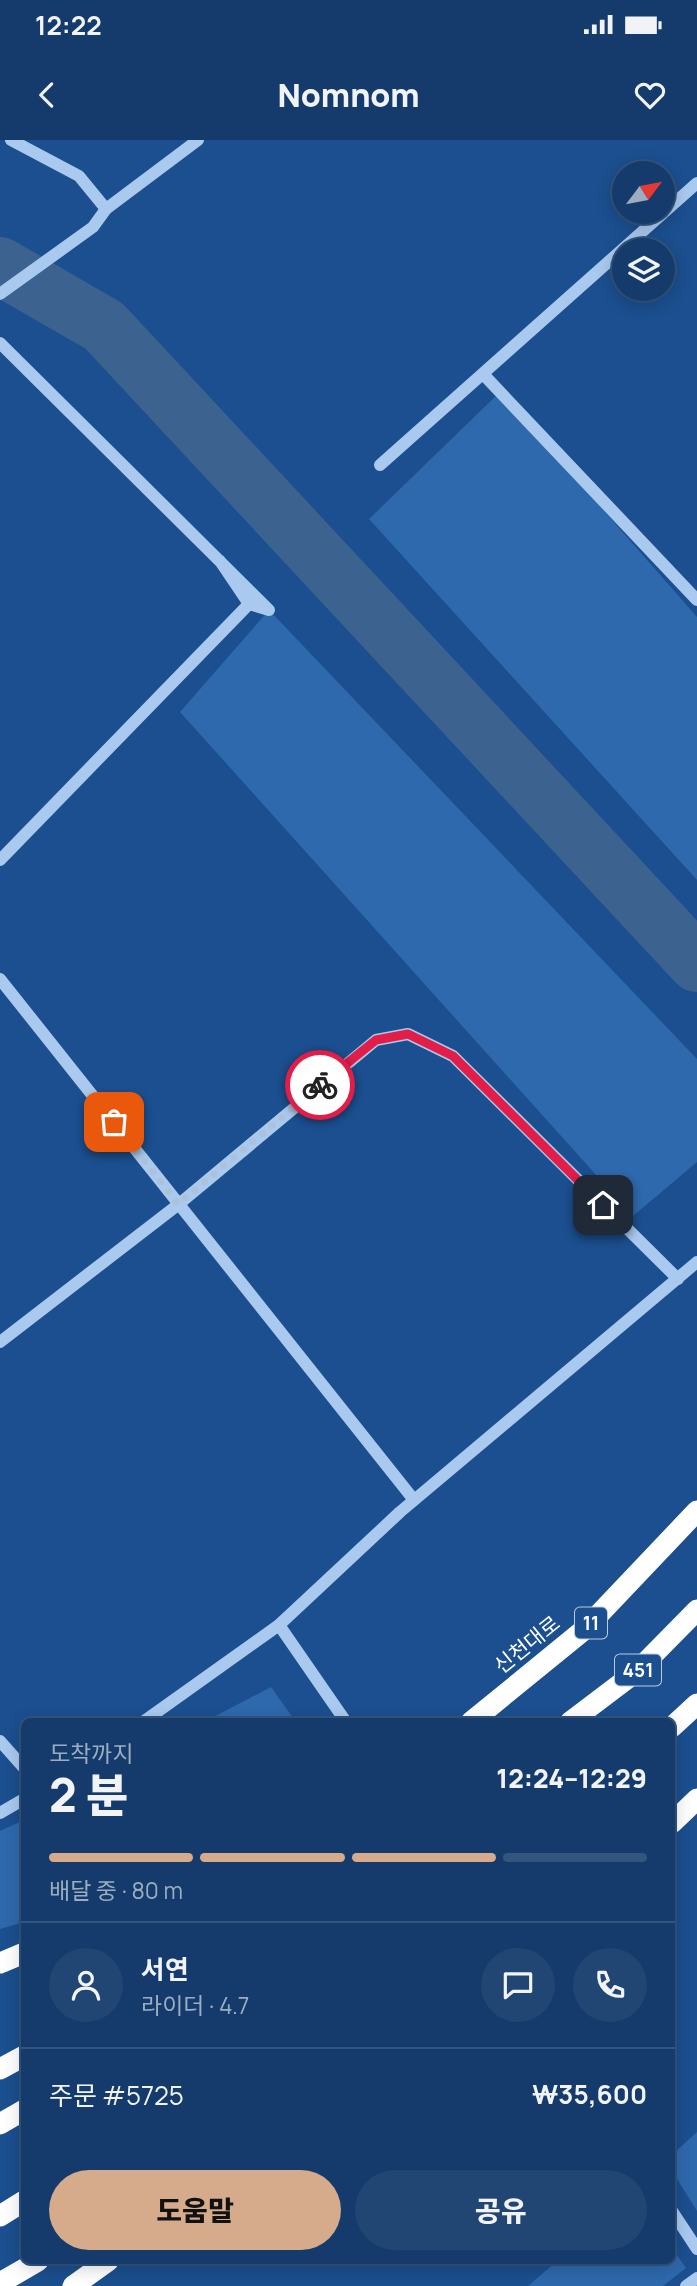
<!DOCTYPE html>
<html lang="ko">
<head>
<meta charset="utf-8">
<style>
	:root { --surface:#143b6b; --page:#214673; --text:#f1f3f6; --muted:#9dadc1; --line:#33557e; --accent:#d6ab8b }
	body { margin:0; font-family:Manrope,"Noto Sans KR",sans-serif; background:var(--page); color:var(--text); height:100vh; display:flex; flex-direction:column; font-size:26px; white-space:nowrap }
	* { box-sizing:border-box; margin:0 }
	p { font-size:23px; color:var(--muted) }
	.icon { flex:none; width:38px; height:38px; fill:none; stroke:currentColor; stroke-width:2; stroke-linecap:round; stroke-linejoin:round }
	.map { position:relative; flex:1; overflow:hidden }
	.sheet { position:absolute; left:21px; top:1578px; width:654px; height:546px; display:flex; flex-direction:column; background:var(--surface); border-radius:10px; box-shadow:0 4px 18px #0003,0 0 0 2px var(--line) }
	.sheet>* { flex:none }
	.needle { width:46px; rotate:58deg }
	.controls { position:absolute; left:612px; top:21px; display:grid; gap:14px }
	.controls a { display:grid; place-items:center; width:63px; height:63px; border-radius:50%; background:var(--surface); box-shadow:0 4px 18px #0003,0 0 0 2px var(--line); font-size:35px }
	.pin { position:absolute; display:grid; place-items:center; width:60px; height:60px; color:#fff; margin:-30px; border-radius:14px; box-shadow:0 4px 10px #0006 }
	.courier { position:absolute; display:grid; place-items:center; width:70px; height:70px; margin:-35px; border:5px solid #e11d48; border-radius:50%; background:#fff; color:#222; box-shadow:0 2px 9px #0007 }
	.head em { font-style:normal; font-weight:800 }
	.head div { display:flex; flex-direction:column-reverse }
	.head { display:flex; align-items:center; justify-content:space-between; height:119px; padding:0 28px }
	h1 { font-size:46px; font-weight:800; line-height:52px }
	.bar { display:grid; grid-template-columns:repeat(4,1fr); gap:10px 7px; align-content:center; height:84px; padding:0 28px }
	.bar i { height:9px; border-radius:5px; background:var(--line) }
	.bar .active { background:var(--accent) }
	.bar p { grid-column:span 4 }
	.line { display:flex; align-items:center; gap:18px; padding:0 28px; border-top:2px solid var(--line) }
	.line div { flex:1 }
	.round { display:grid; place-items:center; flex:none; width:74px; height:74px; border-radius:37px; background:var(--page) }
	.primary-button { display:flex; gap:14px; margin-top:auto; padding:14px 28px }
	.primary-button a { flex:1; height:80px; border-radius:42px; background:var(--accent); color:#111; font-size:28px; font-weight:800; line-height:80px; text-align:center }
	.primary-button a+a { background:var(--page); color:var(--text) }
	.status { display:flex; justify-content:space-between; align-items:center; height:49px; padding:0 35px; background:var(--surface); direction:ltr }
	.status svg { height:19px; fill:currentColor }
	header { display:flex; justify-content:space-between; align-items:center; height:91px; padding:0 28px; background:var(--surface); font-size:32px; font-weight:800 }
	.map>svg:first-child { display:block }
	.green { fill:#2e69ad }
	.lines { fill:none; stroke-linecap:round; stroke-linejoin:round }
	.river { stroke:#3c6290; stroke-width:58 }
	.minor { stroke:#a9c9ee; stroke-width:12 }
	.highway { stroke:#fff; stroke-width:21 }
	.done { stroke:#afc1d8; stroke-width:7; stroke-dasharray:0 12.6 }
	.route { stroke:#e11d48; stroke-width:9 }
	.labels { text-anchor:middle; stroke-width:7; stroke-linejoin:round; paint-order:stroke }
	.shield { fill:#1b4f8f; stroke:#bbcadd; stroke-width:2 }
	.shield-label { font-size:19px; font-weight:bold; fill:#fff }
	.street-label { font-size:21px; fill:#fff; stroke:#1b4f8f }
</style>
</head>
<body>
<div class="status"><b>12:22</b><svg viewBox="0 0 49 12"><path d="M0 12V9h3v3zM5 12V6h3v6zM10 12V3h3v9zM15 12V0h3v12zM26 1h20v11H26zM47 4h2v5h-2z"/></svg></div>
<header><svg class="icon" aria-label="back" viewBox="0 0 24 24"><path d="M15 5l-7 7 7 7"/></svg>Nomnom<svg class="icon" aria-label="heart" viewBox="0 0 24 24"><path d="M12 20l-8-8c-3-5 5-10 8-4 3-6 11-1 8 4z"/></svg></header>
<div class="map">
<svg width="697" height="2146" viewBox="0 0 697 2146">
	<rect width="100%" height="100%" fill="#1b4f8f"/>
	<g class="green">
		<path d="M500,252L697,477V740L369,379Z"/>
		<path d="M269,470L697,919V1022L633,1076L180,572Z"/>
		<path d="M271,1547L296,1582H204Z"/>
		<path d="M24,1680V1782L0,1789V1691Z"/>
		<path d="M697,1992V2071L672,2031V2015Z"/>
		<path d="M672,2108L686,2128L663,2146H528L557,2121H672Z"/>
	</g>
	<g class="lines">
		<path class="river" d="M0,126L104,186L697,823"/>
		<g class="minor">
			<path d="M11,0L79,36L106,69"/>
			<path d="M0,154L93,87L106,69L198,0"/>
			<path d="M0,203L269,470L249,464L220,421"/>
			<path d="M483,234L697,460"/>
			<path d="M380,325L697,43"/>
			<path d="M0,720L249,464"/>
			<path d="M0,839L414,1360"/>
			<path d="M0,1202L179,1064L376,900L408,894L453,916L678,1139"/>
			<path d="M279,1485L346,1582"/>
			<path d="M143,1582L279,1485L400,1372L697,1122"/>
			<path d="M0,1601L24,1628"/>
			<path d="M0,1673L24,1659"/>
			<path d="M672,2071L697,2109"/>
			<path d="M686,2146L697,2138"/>
		</g>
		<g class="highway">
			<path d="M471,1582L585,1489L697,1371"/>
			<path d="M570,1582L636,1532L697,1470"/>
			<path d="M672,1587L697,1564"/>
			<path d="M672,1683L697,1659"/>
			<path d="M0,1823L24,1813"/>
			<path d="M0,1929L24,1916"/>
			<path d="M0,1984L24,1970"/>
			<path d="M0,2076L24,2061"/>
			<path d="M0,2143L38,2121"/>
			<path d="M73,2146L108,2121"/>
		</g>
	</g>
	<g class="lines">
		<path class="done" d="M114,982L178,1064L320,945"/>
		<path class="route" d="M320,945L376,900L408,894L453,916L603,1065"/>
	</g>
	<g class="labels">
		<g class="shield">
			<rect x="575" y="1467.5" width="32" height="31" rx="5"/>
			<rect x="615" y="1514.5" width="46" height="31" rx="5"/>
		</g>
		<g class="shield-label">
			<text x="591" y="1490">11</text>
			<text x="638" y="1537">451</text>
		</g>
		<g class="street-label">
			<text transform="translate(527 1505) rotate(-39)" y="7">신천대로</text>
		</g>
	</g>
</svg>
<div class="controls">
<a><svg class="needle" viewBox="-14 -14 28 28"><path d="M0-13l5 13h-10z" fill="#e53935"/><path d="M0 13l5-13h-10z" fill="#9dadc1"/></svg></a>
<a><svg class="icon" aria-label="layers" viewBox="0 0 24 24"><path d="M12 4l9 5-9 5-9-5zM3 14l9 5 9-5"/></svg></a>
</div>
<div class="pin" style="left:114px;top:982px;background:#ea580c"><svg class="icon" aria-label="bag" viewBox="0 0 24 24"><path d="M5 8h14l-1 12H6zM9 8a3 3 0 0 1 6 0"/></svg></div>
<div class="pin" style="left:603px;top:1065px;background:#1f2937"><svg class="icon" aria-label="home" viewBox="0 0 24 24"><path d="M3 11l9-7 9 7M6 9v11h12V9"/></svg></div>
<div class="courier" style="left:320px;top:945px"><svg class="icon" aria-label="bike" viewBox="0 0 24 24"><circle cx="6" cy="16" r="4"/><circle cx="18" cy="16" r="4"/><path d="M6 16l4-8h5l3 8M10 8l3 8H6M13 5h3"/></svg></div>
<section class="sheet">
<div class="head"><div><h1>2 분</h1><p>도착까지</p></div><em>12:24–12:29</em></div>
<div class="bar"><i class="active"></i><i class="active"></i><i class="active"></i><i></i><p>배달 중 · 80 m</p></div>
<div class="line" style="height:126px"><a class="round"><svg class="icon" aria-label="person" viewBox="0 0 24 24"><circle cx="12" cy="8" r="4"/><path d="M4 21q1-7 8-7t8 7"/></svg></a><div><b>서연</b><p>라이더 · 4.7</p></div><a class="round"><svg class="icon" aria-label="chat" viewBox="0 0 24 24"><path d="M4 5h16v11H9l-5 4z"/></svg></a><a class="round"><svg class="icon" aria-label="phone" viewBox="0 0 24 24"><path d="M5 4h4l2 5-3 2q2 4 5 5l2-3 5 2v4C11 20 4 13 5 4z"/></svg></a></div>
<div class="line" style="height:91px"><div>주문 #5725</div><b>₩35,600</b></div>
<div class="primary-button"><a>도움말</a><a>공유</a></div>
</section>
</div>
</body>
</html>
